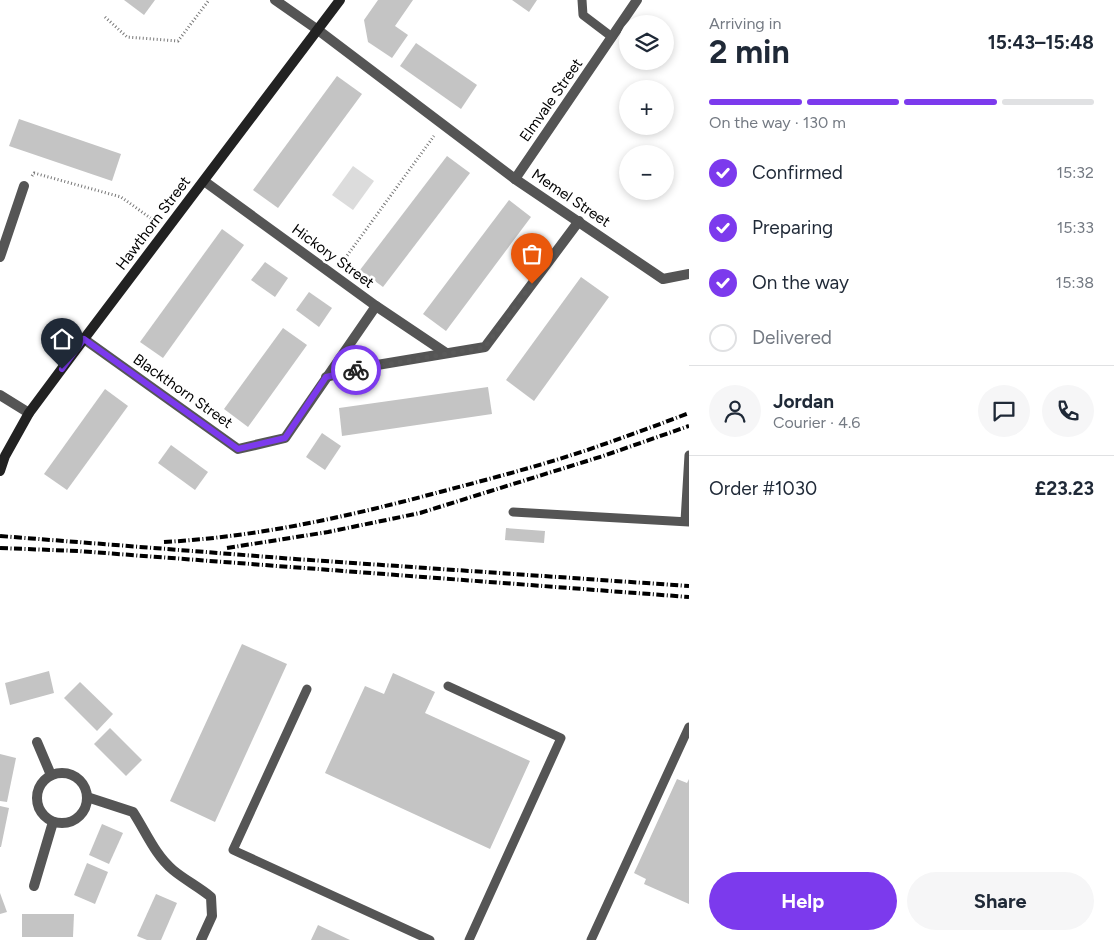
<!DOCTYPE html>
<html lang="en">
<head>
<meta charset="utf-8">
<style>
	:root { --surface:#fff; --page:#f6f6f7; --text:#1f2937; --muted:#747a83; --line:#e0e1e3; --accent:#7c3aed }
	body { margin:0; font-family:Figtree,sans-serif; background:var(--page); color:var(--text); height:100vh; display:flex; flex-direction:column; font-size:19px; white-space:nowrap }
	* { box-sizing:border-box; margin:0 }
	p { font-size:16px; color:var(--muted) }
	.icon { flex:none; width:28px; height:28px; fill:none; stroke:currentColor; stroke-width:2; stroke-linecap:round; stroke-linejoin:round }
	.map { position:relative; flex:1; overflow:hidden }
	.panel { display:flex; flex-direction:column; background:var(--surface); width:425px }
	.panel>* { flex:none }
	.controls { position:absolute; left:619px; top:15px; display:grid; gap:10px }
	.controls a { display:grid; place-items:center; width:55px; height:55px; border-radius:50%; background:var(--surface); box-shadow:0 2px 8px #0003; font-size:25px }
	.pin { position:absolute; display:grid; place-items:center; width:42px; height:42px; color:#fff; margin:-51px -21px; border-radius:50% 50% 50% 0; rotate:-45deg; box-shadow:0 0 5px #0007 }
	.pin .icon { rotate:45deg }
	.courier { position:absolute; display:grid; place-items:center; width:50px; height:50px; margin:-25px; border:4px solid #7c3aed; border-radius:50%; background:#fff; color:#222; box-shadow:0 1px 6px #0007 }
	.headline em { font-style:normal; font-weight:700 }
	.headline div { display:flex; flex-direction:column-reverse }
	.headline { display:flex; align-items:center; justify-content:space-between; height:85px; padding:0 20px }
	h1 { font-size:32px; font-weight:700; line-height:38px }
	.bar { display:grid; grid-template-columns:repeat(4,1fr); gap:8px 5px; align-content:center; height:60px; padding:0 20px }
	.bar i { height:6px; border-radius:4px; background:var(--line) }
	.bar .current { background:var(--accent) }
	.bar p { grid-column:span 4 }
	.line { display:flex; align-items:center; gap:12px; padding:0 20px; border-top:1px solid var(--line) }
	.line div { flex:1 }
	.round { display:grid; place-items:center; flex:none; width:52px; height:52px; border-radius:26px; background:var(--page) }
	ol { padding:0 20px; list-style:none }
	li { display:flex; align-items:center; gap:15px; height:55px }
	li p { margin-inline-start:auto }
	li .icon { padding:5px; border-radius:50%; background:var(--accent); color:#fff; stroke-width:4 }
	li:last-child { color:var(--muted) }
	li i { width:28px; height:28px; border:2px solid var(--line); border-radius:50% }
	.primary-button { display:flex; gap:10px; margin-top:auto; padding:10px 20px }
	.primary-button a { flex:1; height:58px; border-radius:30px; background:var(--accent); color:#fff; font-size:20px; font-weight:700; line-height:58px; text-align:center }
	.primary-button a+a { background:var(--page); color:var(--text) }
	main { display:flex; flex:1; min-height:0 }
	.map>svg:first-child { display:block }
	.green { fill:#dcdcdc }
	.building { fill:#c4c4c4 }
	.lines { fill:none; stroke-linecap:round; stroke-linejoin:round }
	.path { stroke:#777; stroke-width:3; stroke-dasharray:1 2.5; stroke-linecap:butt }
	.service { stroke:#555; stroke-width:9 }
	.minor { stroke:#555; stroke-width:10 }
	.secondary { stroke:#222; stroke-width:10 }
	.rail { stroke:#000; stroke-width:4; stroke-dasharray:8 2.5 1 2.5; stroke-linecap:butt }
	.done { stroke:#595959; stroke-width:5; stroke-dasharray:0 9 }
	.route { stroke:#7c3aed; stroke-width:6 }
	.labels { text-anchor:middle; stroke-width:5; stroke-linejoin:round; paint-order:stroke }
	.street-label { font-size:15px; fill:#000; stroke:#fff }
</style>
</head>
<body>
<main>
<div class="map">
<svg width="689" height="940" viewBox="0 0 689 940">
	<rect width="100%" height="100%" fill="#fff"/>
	<path class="green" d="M353,166L374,181L353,210L332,195Z"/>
	<g class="building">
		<path d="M124,0H155L144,15Z"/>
		<path d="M378,0H413L395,26L408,35L392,58L368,42L364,20Z"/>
		<path d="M512,0H537L529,12Z"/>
		<path d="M416,43L477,85L461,109L400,66Z"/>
		<path d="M337,76L362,94L278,208L253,190Z"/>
		<path d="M19,119L121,154L112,181L9,146Z"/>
		<path d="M447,156L470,173L383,287L360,270Z"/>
		<path d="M509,200L531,217L446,331L423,314Z"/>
		<path d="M222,229L244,245L163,358L140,342Z"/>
		<path d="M265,262L288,278L275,297L251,280Z"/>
		<path d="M581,277L609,297L534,401L506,380Z"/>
		<path d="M309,292L332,308L319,327L296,310Z"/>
		<path d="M283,328L307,345L248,427L224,409Z"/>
		<path d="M488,387L492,414L342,436L339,408Z"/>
		<path d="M105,389L128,406L67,490L44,474Z"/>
		<path d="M322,433L341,446L325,470L306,457Z"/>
		<path d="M171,445L208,472L195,490L158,463Z"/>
		<path d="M506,528L545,531L544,543L505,540Z"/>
		<path d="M242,644L287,664L215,822L170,801Z"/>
		<path d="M49,671L54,693L10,705L5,683Z"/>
		<path d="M393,673L435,692L425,713L530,761L490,849L325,773L365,686L384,694Z"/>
		<path d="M80,682L113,714L97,731L64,698Z"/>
		<path d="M110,728L142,760L126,776L94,744Z"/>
		<path d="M0,754L16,758L7,802L0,801Z"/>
		<path d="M677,779L687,783L689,779V904L644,884L646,879L634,873Z"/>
		<path d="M0,806L9,808L1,847H0Z"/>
		<path d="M102,824L123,833L109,864L89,855Z"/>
		<path d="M87,863L108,872L95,904L74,895Z"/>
		<path d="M0,893L7,912L0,914Z"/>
		<path d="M156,894L177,903L161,940H147L137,936Z"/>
		<path d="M22,914H74L73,937H22Z"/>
		<path d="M318,925L350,940H311Z"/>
	</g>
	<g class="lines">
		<g class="path">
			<path d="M105,17L127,37L178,41L209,0"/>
			<path d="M32,176L34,173L121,197L156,222"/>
			<path d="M341,264L434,136"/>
		</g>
		<g class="service">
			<path d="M582,0L583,15L612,37"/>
			<path d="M513,512L689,522"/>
			<path d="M685,521L689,455"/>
			<path d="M448,686L561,738L469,940"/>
			<path d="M307,689L233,850L430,940"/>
			<path d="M591,940L689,727"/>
		</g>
		<g class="minor">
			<path d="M275,0L318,30L515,179L663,279L689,274"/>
			<path d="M515,179L637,0"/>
			<path d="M204,181L376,306L446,353"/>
			<path d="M0,257L24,186"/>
			<path d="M84,339L238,449L285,438L376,306"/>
			<path d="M326,377L371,366L485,347L579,221"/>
			<path d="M0,395L29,413"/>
			<path d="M37,742L51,775"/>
			<circle cx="62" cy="798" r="25"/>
			<path d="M87,797L133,812C146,832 155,855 173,870C185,880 199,887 211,897L212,916L201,940"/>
			<path d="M34,886L53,822"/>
		</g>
		<path class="secondary" d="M0,471L5,456L29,413L84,339L340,0"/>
		<g class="rail">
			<path d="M0,536L295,559L689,586"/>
			<path d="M164,542C257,537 346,517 436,493C489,479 544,465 596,447C627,436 658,425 689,413"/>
			<path d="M0,548L78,551L689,597"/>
			<path d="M227,548L328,532L420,513L603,456L689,426"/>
		</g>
	</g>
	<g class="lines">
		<path class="done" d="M356,370L485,347L532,284"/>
		<path class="route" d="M62,369L84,339L238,449L285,438L326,377L356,370"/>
	</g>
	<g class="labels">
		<g class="street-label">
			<text transform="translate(551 100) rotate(-55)" y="5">Elmvale Street</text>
			<text transform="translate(571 198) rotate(34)" y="5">Memel Street</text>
			<text transform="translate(153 223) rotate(-53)" y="5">Hawthorn Street</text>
			<text transform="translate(333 256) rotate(36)" y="5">Hickory Street</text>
			<text transform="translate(183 391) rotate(35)" y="5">Blackthorn Street</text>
		</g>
	</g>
</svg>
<div class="controls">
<a><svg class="icon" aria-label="layers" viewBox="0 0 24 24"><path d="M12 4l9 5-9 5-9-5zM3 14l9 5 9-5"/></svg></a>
<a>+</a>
<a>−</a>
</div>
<div class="pin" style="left:532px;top:284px;background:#ea580c"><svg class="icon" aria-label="bag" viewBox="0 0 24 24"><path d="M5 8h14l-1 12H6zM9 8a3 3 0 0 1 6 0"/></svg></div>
<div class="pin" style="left:62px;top:369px;background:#1f2937"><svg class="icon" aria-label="home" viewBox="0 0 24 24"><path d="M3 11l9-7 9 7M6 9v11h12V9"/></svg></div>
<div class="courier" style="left:356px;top:370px"><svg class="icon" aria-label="bike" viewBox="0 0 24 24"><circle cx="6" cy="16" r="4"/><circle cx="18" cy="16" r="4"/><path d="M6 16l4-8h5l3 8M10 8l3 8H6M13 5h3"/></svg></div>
</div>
<section class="panel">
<div class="headline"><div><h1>2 min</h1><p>Arriving in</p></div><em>15:43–15:48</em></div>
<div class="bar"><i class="current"></i><i class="current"></i><i class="current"></i><i></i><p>On the way · 130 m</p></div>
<ol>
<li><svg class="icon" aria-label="check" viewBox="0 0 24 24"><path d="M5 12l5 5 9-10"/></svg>Confirmed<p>15:32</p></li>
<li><svg class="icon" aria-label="check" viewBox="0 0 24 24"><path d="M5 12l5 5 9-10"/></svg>Preparing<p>15:33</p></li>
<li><svg class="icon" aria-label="check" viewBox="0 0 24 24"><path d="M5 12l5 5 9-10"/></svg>On the way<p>15:38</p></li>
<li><i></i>Delivered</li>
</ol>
<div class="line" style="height:90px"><a class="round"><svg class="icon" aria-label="person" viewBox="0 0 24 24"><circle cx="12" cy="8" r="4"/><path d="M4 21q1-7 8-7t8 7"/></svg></a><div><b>Jordan</b><p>Courier · 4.6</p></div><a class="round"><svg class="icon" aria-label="chat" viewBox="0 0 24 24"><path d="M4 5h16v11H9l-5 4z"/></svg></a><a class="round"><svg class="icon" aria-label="phone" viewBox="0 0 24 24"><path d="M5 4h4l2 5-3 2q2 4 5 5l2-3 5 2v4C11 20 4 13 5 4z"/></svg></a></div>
<div class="line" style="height:65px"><div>Order #1030</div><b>£23.23</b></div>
<div class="primary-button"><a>Help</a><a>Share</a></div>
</section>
</main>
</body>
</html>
